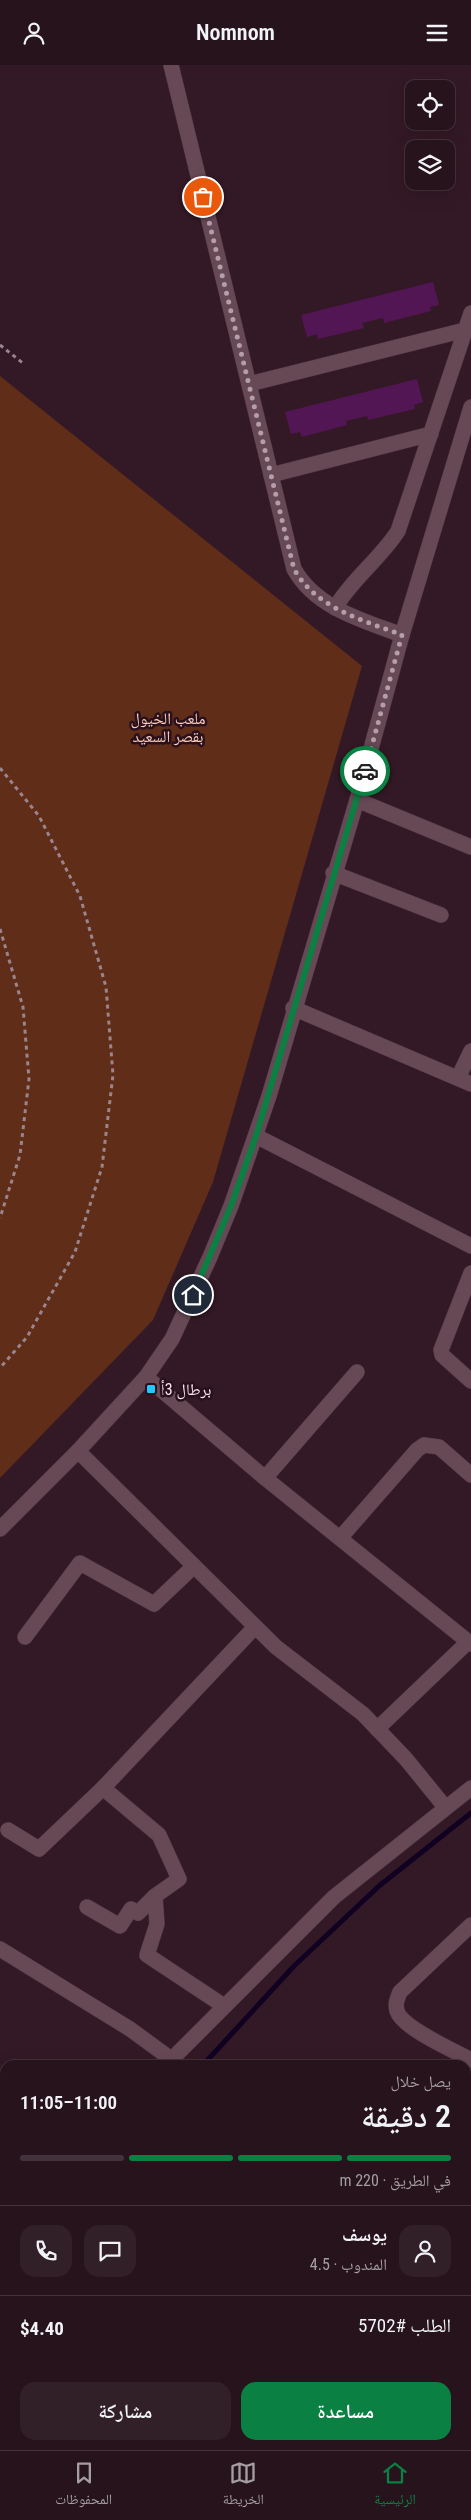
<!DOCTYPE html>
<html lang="ar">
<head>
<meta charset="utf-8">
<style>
	:root { --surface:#26131c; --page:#322029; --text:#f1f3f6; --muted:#a49ea3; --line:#42323b; --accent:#0b8043 }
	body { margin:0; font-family:"Roboto Condensed","Noto Naskh Arabic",sans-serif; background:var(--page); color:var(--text); direction:rtl; height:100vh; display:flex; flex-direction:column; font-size:19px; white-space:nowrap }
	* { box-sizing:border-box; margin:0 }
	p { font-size:16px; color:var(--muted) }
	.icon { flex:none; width:28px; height:28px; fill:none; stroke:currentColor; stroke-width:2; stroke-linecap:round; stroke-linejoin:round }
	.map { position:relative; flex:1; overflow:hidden; direction:ltr }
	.side { position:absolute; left:0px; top:1995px; width:471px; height:390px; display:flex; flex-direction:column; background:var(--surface); border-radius:15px 15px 0 0; box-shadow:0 5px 20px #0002,0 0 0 1px var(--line); direction:rtl }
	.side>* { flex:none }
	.fabs { position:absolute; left:405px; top:15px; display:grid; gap:10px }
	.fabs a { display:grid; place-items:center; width:50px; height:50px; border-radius:10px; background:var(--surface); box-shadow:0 5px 20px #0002,0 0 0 1px var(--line); font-size:25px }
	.pin { position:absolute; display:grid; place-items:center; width:42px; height:42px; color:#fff; margin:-21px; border:2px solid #fff; border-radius:50%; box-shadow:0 1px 5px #0007 }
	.courier { position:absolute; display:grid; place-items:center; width:50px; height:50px; margin:-25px; border:4px solid #0b8043; border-radius:50%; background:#fff; color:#222; box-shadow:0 1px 6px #0007 }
	.summary em { font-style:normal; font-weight:600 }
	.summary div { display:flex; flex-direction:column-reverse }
	.summary { display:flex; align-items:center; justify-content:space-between; height:85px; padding:0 20px }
	h1 { font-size:32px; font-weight:600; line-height:38px }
	.bar { display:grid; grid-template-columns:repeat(4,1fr); gap:8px 5px; align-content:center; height:60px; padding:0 20px }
	.bar i { height:6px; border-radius:4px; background:var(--line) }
	.bar .on { background:var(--accent) }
	.bar p { grid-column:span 4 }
	.line { display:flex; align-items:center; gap:12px; padding:0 20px; border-top:1px solid var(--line) }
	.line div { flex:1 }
	.round { display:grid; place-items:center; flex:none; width:52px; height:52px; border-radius:15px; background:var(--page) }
	.cta { display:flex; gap:10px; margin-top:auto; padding:10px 20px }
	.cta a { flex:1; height:58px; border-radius:15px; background:var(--accent); color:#fff; font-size:20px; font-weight:600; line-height:58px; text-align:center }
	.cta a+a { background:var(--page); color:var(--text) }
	header { display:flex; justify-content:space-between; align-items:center; height:65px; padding:0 20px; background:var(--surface); font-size:22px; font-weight:600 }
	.menu { display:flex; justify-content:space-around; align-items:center; height:70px; border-top:1px solid var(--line); background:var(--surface); font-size:14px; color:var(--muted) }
	.menu a { display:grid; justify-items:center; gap:2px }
	.menu .on { color:var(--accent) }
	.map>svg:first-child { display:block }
	.green { fill:#602d19 }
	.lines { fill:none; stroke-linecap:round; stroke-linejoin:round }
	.stream { stroke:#100022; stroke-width:5 }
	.building { fill:#531655 }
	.minor-casing { stroke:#4a363f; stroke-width:16 }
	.highway-casing { stroke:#4a363f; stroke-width:16 }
	.path { stroke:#9a848d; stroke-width:3; stroke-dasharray:4 4; stroke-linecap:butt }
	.minor { stroke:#674956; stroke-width:15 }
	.highway { stroke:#fb9097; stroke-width:15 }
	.done { stroke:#b49fa8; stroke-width:5; stroke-dasharray:0 9 }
	.route { stroke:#0b8043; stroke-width:6 }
	.poi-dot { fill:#22c9fe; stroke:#28101c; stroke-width:2 }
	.labels { text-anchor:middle; stroke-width:5; stroke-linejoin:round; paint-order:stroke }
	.park-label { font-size:16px; fill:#fccbb9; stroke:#28101c }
	.poi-label { font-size:16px; fill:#fae7ee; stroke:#28101c; text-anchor:start }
</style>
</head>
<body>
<header><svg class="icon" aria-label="menu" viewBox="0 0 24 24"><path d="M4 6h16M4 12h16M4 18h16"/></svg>Nomnom<svg class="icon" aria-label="person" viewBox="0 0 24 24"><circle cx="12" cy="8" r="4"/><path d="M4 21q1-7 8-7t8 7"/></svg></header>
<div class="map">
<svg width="471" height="2385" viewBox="0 0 471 2385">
	<rect width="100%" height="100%" fill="#331925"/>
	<path class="green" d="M0,311L362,601L213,1117L153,1255L0,1413Z"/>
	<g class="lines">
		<g class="stream">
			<path d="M203,2000L294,1901L379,1821L471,1748"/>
			<path d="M0,2279L5,2268"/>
		</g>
	</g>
	<g class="building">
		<path d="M433,217L439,240L430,242L431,246L384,258L383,253L362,258L364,263L318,274L317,269L307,272L301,250Z"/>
		<path d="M417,314L423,337L414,340L415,344L368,355L367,351L346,356L347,360L302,372L300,367L291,369L285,347Z"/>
	</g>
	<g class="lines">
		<defs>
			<g id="minor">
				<path d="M171,0L294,504C316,543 362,555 402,570"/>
				<path d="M249,319L465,265"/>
				<path d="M271,410L431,369"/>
				<path d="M335,543C352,514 380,494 398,466L471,248"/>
				<path d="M357,735L471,782"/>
				<path d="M333,808L441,850"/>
				<path d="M293,943L471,1019"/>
				<path d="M458,1013L471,986"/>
				<path d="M256,1071L471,1181"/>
				<path d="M471,1208L441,1285L442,1290L471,1316"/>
				<path d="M146,1312L265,1413L471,1579"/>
				<path d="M78,1386L276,1582L363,1649L406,1694L445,1742"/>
				<path d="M265,1413L357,1307"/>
				<path d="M0,1464L78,1386L146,1312L172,1274L210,1192L231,1141L269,1031L357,735L402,570L471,342"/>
				<path d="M341,1472L417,1385L424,1380L439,1382L471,1410"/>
				<path d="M25,1572L80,1498L154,1539L194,1501"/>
				<path d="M377,1664L468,1577"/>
				<path d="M103,1723L159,1770L179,1814L155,1831"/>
				<path d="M8,1765L39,1784L103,1723L255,1562"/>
				<path d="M87,1842L120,1861L131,1844L138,1848L155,1831L157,1859L147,1890L224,1941"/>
				<path d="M471,1860L400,1927C397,1934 395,1939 397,1946C402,1963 455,1986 471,1995"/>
				<path d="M0,1884L130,1964L171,1994"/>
				<path d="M166,2000L334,1832L471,1723"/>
				<path d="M0,2071L5,2074"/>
				<path d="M0,2208L5,2197"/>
				<path d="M247,2380L255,2385"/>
			</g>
			<g id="highway">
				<path d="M466,2329L471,2321"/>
				<path d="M430,2385L433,2380"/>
				<path d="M470,2385L471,2384"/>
			</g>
		</defs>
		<use href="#minor" class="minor-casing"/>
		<use href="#highway" class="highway-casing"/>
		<g class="path">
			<path d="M0,280L24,299"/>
			<path d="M0,703L39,751L80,831L106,922L113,1010L102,1102L75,1187L27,1272L0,1303"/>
			<path d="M0,864L23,942L29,1014L20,1090L0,1153"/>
		</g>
		<use href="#minor" class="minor"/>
		<use href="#highway" class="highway"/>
	</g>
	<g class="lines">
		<path class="done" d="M203,132L294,504C316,543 362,555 402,570L365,706"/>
		<path class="route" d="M193,1230L231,1141L256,1071L365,706"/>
	</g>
	<rect class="poi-dot" x="146" y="1319" width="10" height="10" rx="2.5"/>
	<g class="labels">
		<g class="park-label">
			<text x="168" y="659">ملعب الخيول<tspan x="168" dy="18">بقصر السعيد</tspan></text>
		</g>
		<g class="poi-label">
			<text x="161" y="1330">برطال 3أ</text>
		</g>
	</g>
</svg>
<div class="fabs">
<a><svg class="icon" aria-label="locate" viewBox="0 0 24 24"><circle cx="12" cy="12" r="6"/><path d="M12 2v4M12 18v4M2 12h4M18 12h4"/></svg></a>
<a><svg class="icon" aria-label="layers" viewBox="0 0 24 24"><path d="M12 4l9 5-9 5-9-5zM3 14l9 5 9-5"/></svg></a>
</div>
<div class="pin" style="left:203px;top:132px;background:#ea580c"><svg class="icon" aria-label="bag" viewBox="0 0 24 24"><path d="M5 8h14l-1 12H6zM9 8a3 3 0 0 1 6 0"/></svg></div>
<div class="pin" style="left:193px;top:1230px;background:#1f2937"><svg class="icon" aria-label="home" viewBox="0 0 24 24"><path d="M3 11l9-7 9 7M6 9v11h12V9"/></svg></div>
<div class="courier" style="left:365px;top:706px"><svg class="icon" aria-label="car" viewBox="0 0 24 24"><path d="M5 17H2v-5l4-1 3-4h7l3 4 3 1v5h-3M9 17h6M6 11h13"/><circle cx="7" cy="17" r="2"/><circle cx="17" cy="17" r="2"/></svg></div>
<section class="side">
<div class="summary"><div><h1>2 دقيقة</h1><p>يصل خلال</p></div><em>11:00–11:05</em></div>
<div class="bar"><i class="on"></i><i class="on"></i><i class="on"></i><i></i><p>في الطريق · 220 m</p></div>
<div class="line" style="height:90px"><a class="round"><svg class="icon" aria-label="person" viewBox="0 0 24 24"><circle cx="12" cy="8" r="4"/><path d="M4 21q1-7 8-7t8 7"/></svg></a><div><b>يوسف</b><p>المندوب · 4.5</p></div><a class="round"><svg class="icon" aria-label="chat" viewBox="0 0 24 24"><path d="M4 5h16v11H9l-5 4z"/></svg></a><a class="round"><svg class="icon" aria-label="phone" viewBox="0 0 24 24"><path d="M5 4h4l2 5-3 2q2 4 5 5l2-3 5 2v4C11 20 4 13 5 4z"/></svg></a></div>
<div class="line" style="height:65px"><div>الطلب #5702</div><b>$4.40</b></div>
<div class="cta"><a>مساعدة</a><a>مشاركة</a></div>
</section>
</div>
<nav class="menu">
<a class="on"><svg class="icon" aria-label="home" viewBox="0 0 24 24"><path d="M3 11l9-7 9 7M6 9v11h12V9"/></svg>الرئيسية</a>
<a><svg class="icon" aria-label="map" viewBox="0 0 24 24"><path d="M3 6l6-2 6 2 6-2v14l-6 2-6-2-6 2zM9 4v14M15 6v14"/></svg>الخريطة</a>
<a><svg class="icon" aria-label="saved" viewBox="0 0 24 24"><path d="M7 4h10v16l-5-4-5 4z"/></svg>المحفوظات</a>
</nav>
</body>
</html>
